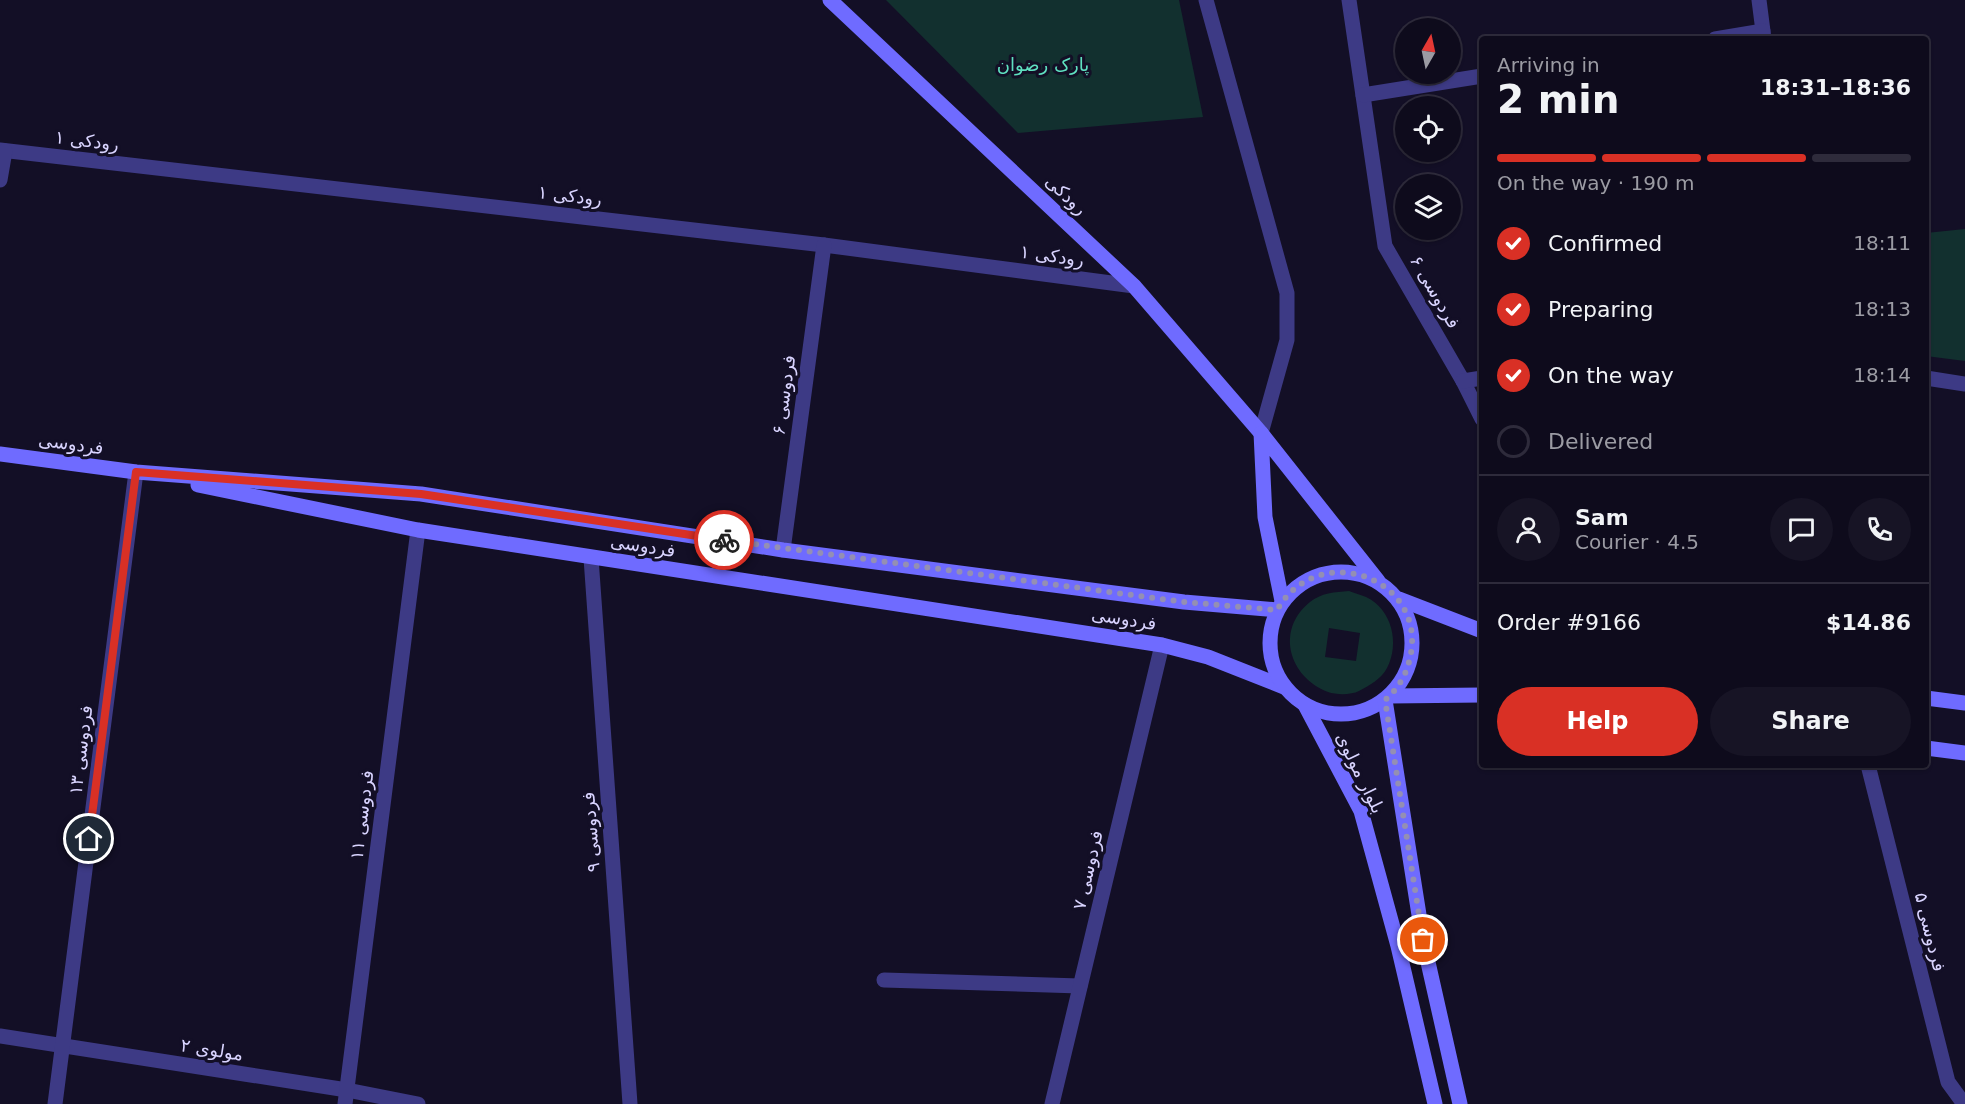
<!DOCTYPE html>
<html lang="en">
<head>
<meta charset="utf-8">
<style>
	:root { --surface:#0e0b1c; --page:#171425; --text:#f1f3f6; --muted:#9b9ba3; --line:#2e2b3b; --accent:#d93025 }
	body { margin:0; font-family:"DejaVu Sans",Cairo,sans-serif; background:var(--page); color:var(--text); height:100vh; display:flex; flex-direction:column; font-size:22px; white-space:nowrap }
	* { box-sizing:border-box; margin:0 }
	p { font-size:20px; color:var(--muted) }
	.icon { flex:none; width:33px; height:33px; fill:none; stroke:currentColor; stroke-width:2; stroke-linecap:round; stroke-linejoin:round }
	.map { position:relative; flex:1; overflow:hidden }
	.drawer { position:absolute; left:1479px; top:36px; width:450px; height:732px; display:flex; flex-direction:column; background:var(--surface); border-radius:6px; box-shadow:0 2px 4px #0004,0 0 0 2px var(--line) }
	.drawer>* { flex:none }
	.needle { width:39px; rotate:9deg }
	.fabs { position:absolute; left:1395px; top:18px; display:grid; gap:12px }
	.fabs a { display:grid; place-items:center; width:66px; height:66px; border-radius:50%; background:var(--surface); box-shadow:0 2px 4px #0004,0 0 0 2px var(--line); font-size:30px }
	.pin { position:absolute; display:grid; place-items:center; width:51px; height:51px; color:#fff; margin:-26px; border:3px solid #fff; border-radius:50%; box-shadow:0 2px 6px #0007 }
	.courier { position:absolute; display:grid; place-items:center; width:60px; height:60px; margin:-30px; border:4px solid #d93025; border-radius:50%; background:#fff; color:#222; box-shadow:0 2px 8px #0007 }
	.headline em { font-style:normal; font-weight:700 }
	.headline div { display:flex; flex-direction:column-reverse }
	.headline { display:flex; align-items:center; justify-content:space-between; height:102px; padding:0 18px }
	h1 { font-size:39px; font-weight:700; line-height:45px }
	.bar { display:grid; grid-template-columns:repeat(4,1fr); gap:9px 6px; align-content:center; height:72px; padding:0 18px }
	.bar i { height:8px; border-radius:4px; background:var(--line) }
	.bar .active { background:var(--accent) }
	.bar p { grid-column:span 4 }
	.line { display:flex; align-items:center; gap:15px; padding:0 18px; border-top:2px solid var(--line) }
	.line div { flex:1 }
	.round { display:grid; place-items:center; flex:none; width:63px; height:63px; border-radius:32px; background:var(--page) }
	ol { padding:0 18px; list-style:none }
	li { display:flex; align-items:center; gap:18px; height:66px }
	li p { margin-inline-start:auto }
	li .icon { padding:6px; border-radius:50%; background:var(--accent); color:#fff; stroke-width:4 }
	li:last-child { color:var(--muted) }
	li i { width:33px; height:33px; border:3px solid var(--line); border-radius:50% }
	.action { display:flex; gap:12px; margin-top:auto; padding:12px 18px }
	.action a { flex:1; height:69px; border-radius:36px; background:var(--accent); color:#fff; font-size:24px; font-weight:700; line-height:69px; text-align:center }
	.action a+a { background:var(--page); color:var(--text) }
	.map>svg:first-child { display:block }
	.green { fill:#12302f; fill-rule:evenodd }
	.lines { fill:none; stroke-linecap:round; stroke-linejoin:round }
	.lane { stroke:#3d3a85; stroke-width:15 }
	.street { stroke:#3d3a85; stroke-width:15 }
	.secondary { stroke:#6f6bff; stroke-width:15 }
	.done { stroke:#948fb3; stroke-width:6; stroke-dasharray:0 10.8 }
	.route { stroke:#d93025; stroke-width:8 }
	.labels { text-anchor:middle; stroke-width:6; stroke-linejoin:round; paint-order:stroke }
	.park-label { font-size:18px; fill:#5fe0c0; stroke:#130f26 }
	.street-label { font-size:18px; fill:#d9d4ff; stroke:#130f26 }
</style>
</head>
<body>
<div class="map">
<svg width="1965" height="1104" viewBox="0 0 1965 1104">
	<rect width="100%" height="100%" fill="#130f26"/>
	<g class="green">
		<path d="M886,0H1179L1203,117L1018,133Z"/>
		<path d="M1965,229V361L1926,356V233Z"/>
		<path d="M1349,591C1354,593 1361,595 1366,597C1392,609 1400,644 1387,668C1381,679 1370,685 1359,691C1351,695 1337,695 1328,692C1289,677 1275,630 1310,602C1321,593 1335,592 1349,591ZM1329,628L1360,633L1356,661L1325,657Z"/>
	</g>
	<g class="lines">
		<g class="lane">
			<path d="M1206,0L1287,293V340L1261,433"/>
			<path d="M884,980L1080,986"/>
		</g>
		<g class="street">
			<path d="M1349,0L1385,246L1463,381L1482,419"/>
			<path d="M1759,0L1764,39"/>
			<path d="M1715,39L1763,31"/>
			<path d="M1363,95L1482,76"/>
			<path d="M0,150L824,245L1134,286"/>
			<path d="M0,180L5,151"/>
			<path d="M1926,378L1965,384"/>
			<path d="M1463,381L1482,378"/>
			<path d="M783,550L824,245"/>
			<path d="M591,558L630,1104"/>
			<path d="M1868,765L1948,1082L1964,1104"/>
			<path d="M0,1036L347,1090L418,1104"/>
			<path d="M55,1104L136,472"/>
			<path d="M345,1104L418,530"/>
			<path d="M1052,1104L1162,645"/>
		</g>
		<g class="secondary">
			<path d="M830,0L1134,286L1261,433"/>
			<path d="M0,454L136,472L421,494L783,550L1184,602L1277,610"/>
			<path d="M198,485L418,530L1162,645L1208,657L1284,687"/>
			<circle cx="1341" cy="643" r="71"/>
			<path d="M1399,599L1482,631"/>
			<path d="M1282,601L1265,517L1261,433L1378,581"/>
			<path d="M1390,696L1482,695"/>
			<path d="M1926,698L1965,703"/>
			<path d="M1385,700L1423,940L1460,1104"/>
			<path d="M1305,705L1361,811L1398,946L1435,1104"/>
			<path d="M1926,748L1965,753"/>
		</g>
	</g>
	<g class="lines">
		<path class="done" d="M724,540L1184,602L1277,610C1319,537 1432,579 1409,662C1405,677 1397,690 1385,700L1423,940"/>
		<path class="route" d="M89,839L136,472L421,494L724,540"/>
	</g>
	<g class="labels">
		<g class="park-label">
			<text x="1043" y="71">پارک رضوان</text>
		</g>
		<g class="street-label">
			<text transform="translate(87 141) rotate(7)" y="6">رودکی ۱</text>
			<text transform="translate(1066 195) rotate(43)" y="6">رودکی</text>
			<text transform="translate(570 196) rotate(7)" y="6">رودکی ۱</text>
			<text transform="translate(1052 256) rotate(8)" y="6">رودکی ۱</text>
			<text transform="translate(1435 292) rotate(60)" y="6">فردوسی ۶</text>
			<text transform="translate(784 395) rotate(-82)" y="6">فردوسی ۶</text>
			<text transform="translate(71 444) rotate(8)" y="6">فردوسی</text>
			<text transform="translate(643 546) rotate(9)" y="6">فردوسی</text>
			<text transform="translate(1124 619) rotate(9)" y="6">فردوسی</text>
			<text transform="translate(81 750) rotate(-83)" y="6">فردوسی ۱۳</text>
			<text transform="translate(1360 773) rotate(64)" y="6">بلوار مولوی</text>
			<text transform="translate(362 815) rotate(-83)" y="6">فردوسی ۱۱</text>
			<text transform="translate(591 832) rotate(-94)" y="6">فردوسی ۹</text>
			<text transform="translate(1088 870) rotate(-77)" y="6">فردوسی ۷</text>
			<text transform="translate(1930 932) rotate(76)" y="6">فردوسی ۵</text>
			<text transform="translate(212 1050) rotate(9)" y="6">مولوی ۲</text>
		</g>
	</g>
</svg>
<div class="fabs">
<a><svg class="needle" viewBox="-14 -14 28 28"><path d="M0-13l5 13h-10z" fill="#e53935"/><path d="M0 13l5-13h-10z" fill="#9b9ba3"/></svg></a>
<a><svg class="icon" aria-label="locate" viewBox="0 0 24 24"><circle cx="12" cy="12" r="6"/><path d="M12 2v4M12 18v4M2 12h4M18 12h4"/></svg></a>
<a><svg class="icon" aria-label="layers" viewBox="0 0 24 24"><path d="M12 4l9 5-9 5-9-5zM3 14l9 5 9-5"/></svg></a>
</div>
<div class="pin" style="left:1423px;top:940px;background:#ea580c"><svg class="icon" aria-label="bag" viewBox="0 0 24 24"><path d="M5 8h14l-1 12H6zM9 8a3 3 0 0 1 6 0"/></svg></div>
<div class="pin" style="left:89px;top:839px;background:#1f2937"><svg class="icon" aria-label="home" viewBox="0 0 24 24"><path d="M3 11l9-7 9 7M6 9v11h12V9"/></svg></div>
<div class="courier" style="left:724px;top:540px"><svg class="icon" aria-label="bike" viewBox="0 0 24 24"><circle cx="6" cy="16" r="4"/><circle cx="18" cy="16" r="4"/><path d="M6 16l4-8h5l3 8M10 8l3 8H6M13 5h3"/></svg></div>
<section class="drawer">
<div class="headline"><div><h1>2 min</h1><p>Arriving in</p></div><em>18:31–18:36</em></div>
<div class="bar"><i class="active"></i><i class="active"></i><i class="active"></i><i></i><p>On the way · 190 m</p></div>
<ol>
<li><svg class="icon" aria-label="check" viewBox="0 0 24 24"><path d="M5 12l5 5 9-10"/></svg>Confirmed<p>18:11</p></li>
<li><svg class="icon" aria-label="check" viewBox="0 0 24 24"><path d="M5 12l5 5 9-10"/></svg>Preparing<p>18:13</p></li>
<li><svg class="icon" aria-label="check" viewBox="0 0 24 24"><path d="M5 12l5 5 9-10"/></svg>On the way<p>18:14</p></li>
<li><i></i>Delivered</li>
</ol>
<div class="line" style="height:108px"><a class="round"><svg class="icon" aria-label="person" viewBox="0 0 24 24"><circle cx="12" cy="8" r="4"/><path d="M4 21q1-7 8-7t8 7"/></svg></a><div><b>Sam</b><p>Courier · 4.5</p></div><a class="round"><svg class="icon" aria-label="chat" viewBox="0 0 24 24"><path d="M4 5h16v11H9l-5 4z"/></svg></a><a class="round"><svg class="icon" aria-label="phone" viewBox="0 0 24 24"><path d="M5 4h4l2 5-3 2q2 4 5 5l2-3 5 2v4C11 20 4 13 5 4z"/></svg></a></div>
<div class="line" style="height:78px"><div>Order #9166</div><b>$14.86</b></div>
<div class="action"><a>Help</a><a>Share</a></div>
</section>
</div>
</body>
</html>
